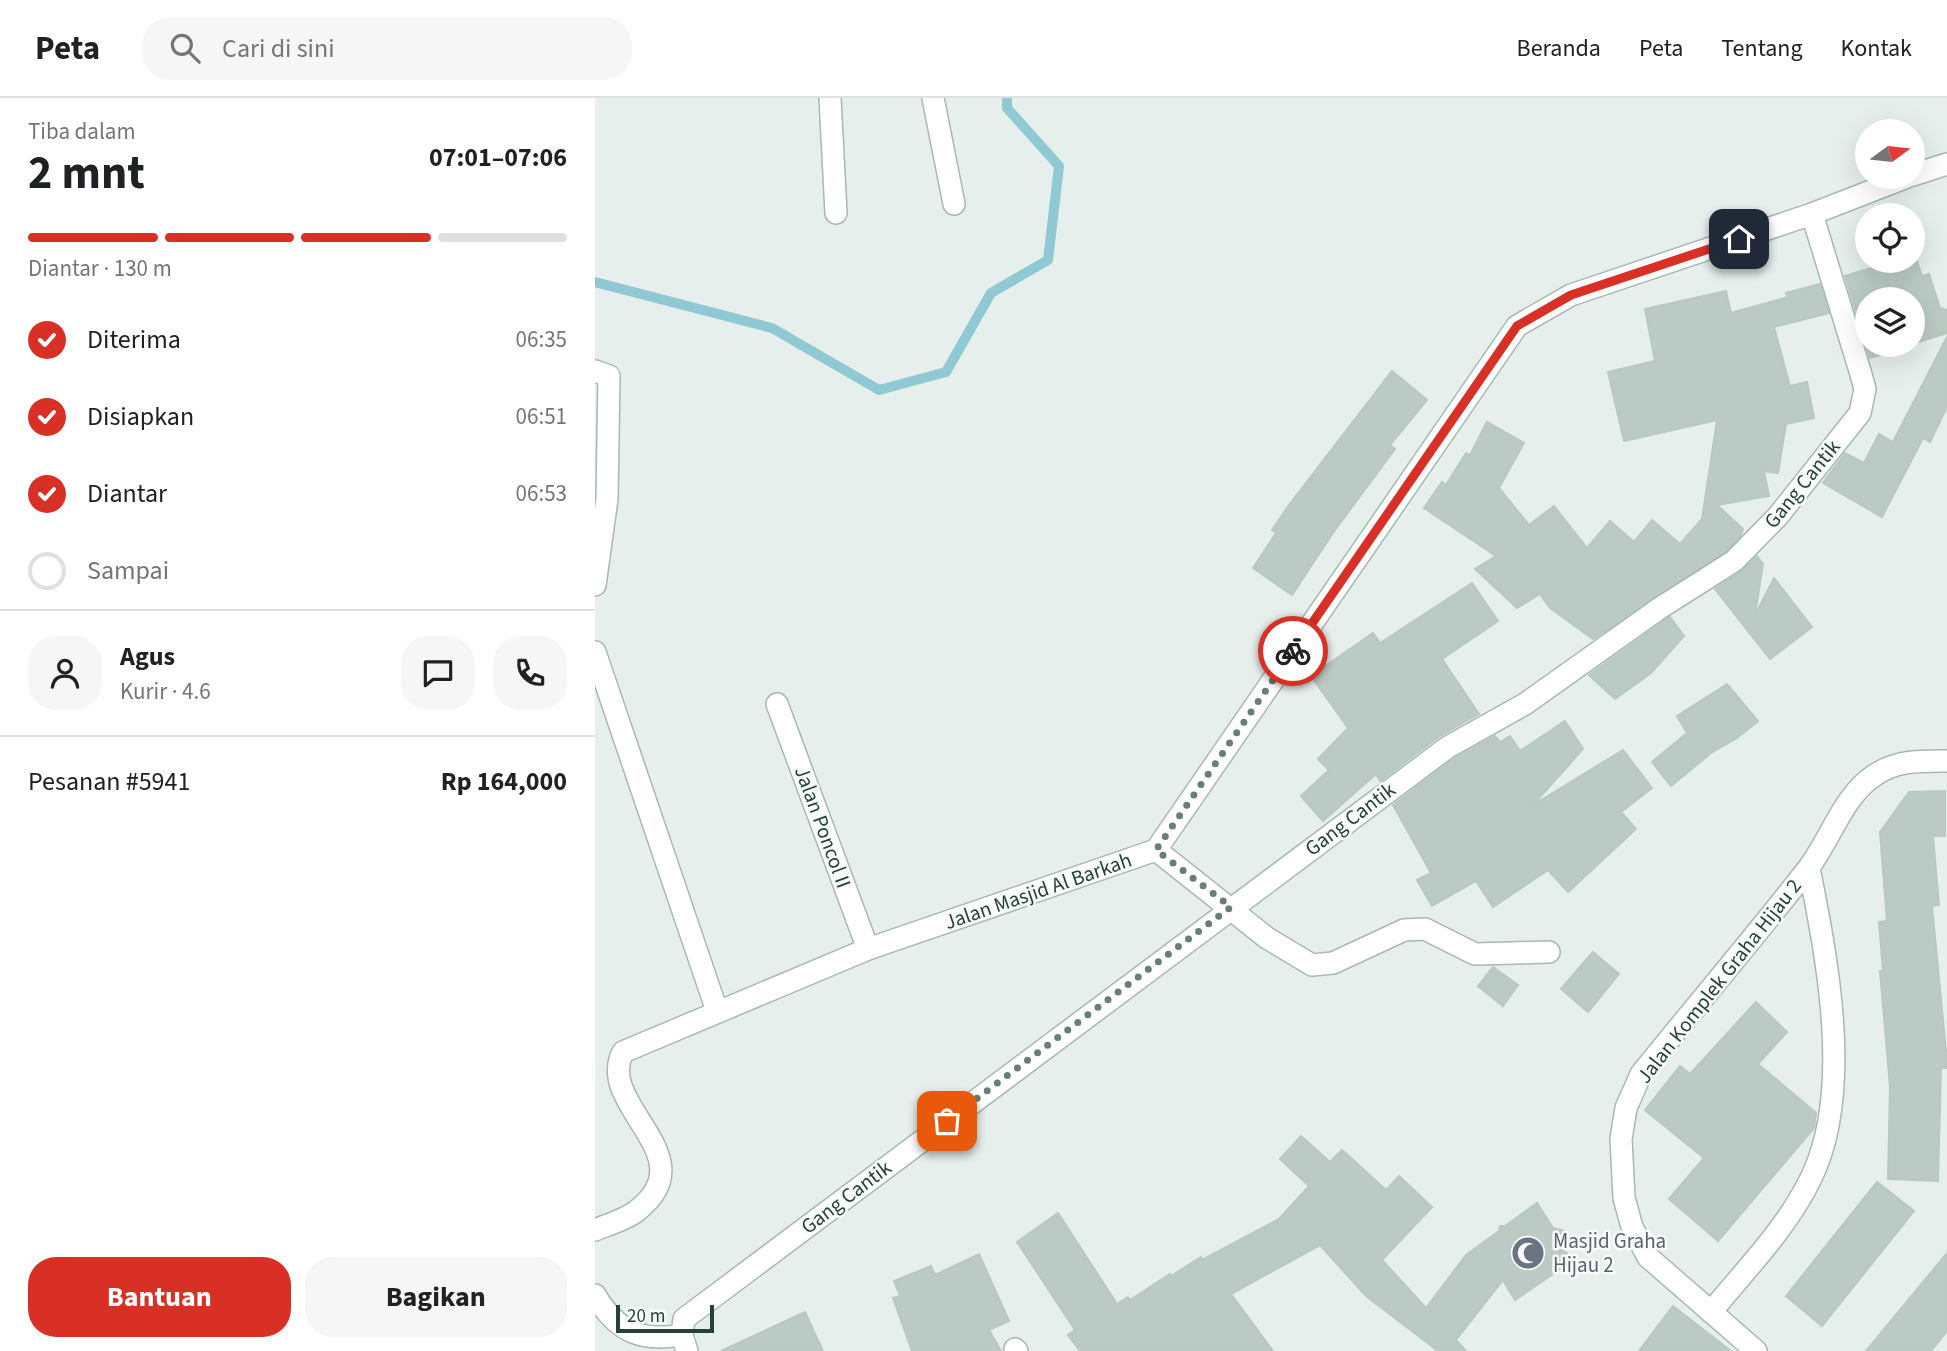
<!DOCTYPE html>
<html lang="id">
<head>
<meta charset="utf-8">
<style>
	:root { --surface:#fff; --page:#f6f6f6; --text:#202124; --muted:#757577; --line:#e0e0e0; --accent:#d93025 }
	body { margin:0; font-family:"Source Sans 3",sans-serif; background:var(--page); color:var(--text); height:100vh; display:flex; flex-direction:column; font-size:26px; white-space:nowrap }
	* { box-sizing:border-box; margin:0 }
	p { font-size:23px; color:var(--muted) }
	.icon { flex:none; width:38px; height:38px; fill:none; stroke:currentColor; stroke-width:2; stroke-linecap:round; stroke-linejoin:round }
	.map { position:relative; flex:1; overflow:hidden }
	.drawer { display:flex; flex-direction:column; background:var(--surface); width:595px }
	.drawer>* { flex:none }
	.needle { width:46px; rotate:75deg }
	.controls { position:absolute; left:1260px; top:21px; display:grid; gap:14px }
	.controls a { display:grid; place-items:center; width:70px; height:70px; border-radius:50%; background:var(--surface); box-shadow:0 7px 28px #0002; font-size:35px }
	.scale { position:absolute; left:21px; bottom:18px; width:98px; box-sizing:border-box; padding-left:7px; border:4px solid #24423a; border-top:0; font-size:19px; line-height:24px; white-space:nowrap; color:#24423a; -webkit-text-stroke:5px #f7fbf9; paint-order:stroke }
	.pin { position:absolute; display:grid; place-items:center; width:60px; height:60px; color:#fff; margin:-30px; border-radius:14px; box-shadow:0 4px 10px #0006 }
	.courier { position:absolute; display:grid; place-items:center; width:70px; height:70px; margin:-35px; border:5px solid #d93025; border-radius:50%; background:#fff; color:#222; box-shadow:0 2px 9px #0007 }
	.overview em { font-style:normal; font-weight:700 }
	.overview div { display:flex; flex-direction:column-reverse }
	.overview { display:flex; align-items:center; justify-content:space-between; height:119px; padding:0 28px }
	h1 { font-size:46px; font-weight:700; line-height:52px }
	.bar { display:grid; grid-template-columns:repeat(4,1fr); gap:10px 7px; align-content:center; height:84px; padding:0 28px }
	.bar i { height:9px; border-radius:5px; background:var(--line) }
	.bar .active { background:var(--accent) }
	.bar p { grid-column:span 4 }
	.line { display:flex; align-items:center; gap:18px; padding:0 28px; border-top:2px solid var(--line) }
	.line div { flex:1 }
	.round { display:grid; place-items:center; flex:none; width:74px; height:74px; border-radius:28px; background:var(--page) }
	ol { padding:0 28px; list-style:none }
	li { display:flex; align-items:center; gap:21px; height:77px }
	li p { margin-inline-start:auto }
	li .icon { padding:7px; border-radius:50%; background:var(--accent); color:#fff; stroke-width:4 }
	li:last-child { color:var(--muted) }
	li i { width:38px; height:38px; border:4px solid var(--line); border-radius:50% }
	.button { display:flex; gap:14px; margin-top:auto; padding:14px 28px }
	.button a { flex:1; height:80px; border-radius:28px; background:var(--accent); color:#fff; font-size:28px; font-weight:700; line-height:80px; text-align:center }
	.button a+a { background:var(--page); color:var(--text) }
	header { display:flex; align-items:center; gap:42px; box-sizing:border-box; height:98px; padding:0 35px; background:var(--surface); border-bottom:2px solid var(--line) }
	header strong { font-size:33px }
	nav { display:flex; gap:38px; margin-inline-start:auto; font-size:24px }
	.search { width:490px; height:63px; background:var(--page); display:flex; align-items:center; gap:18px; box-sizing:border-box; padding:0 24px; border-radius:28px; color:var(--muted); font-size:26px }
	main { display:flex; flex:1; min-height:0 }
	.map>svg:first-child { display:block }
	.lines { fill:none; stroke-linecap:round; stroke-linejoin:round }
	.stream { stroke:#8ec9d4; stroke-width:10 }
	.building { fill:#bbcac4; stroke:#b8c9c2; stroke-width:2 }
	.street-casing { stroke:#a8b8b2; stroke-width:24 }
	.street { stroke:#fff; stroke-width:21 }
	.done { stroke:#687f78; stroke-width:7; stroke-dasharray:0 12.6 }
	.route { stroke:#d93025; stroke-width:9 }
	.labels { text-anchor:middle; stroke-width:5; stroke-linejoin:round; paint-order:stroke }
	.street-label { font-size:21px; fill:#24423a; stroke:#f7fbf9 }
	.worship-label { font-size:21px; fill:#5b616d; stroke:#f7fbf9; text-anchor:start }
</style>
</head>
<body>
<header>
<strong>Peta</strong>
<div class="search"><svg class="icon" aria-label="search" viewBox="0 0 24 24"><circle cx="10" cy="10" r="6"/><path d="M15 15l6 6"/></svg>Cari di sini</div>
<nav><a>Beranda</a><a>Peta</a><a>Tentang</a><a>Kontak</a></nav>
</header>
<main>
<section class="drawer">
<div class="overview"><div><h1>2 mnt</h1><p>Tiba dalam</p></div><em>07:01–07:06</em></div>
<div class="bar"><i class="active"></i><i class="active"></i><i class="active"></i><i></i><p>Diantar · 130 m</p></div>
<ol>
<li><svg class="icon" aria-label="check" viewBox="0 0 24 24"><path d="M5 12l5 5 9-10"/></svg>Diterima<p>06:35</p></li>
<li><svg class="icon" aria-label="check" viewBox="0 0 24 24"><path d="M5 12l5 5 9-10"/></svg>Disiapkan<p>06:51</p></li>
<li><svg class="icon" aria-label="check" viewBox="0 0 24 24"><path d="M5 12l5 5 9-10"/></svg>Diantar<p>06:53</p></li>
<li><i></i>Sampai</li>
</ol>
<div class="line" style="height:126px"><a class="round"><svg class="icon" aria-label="person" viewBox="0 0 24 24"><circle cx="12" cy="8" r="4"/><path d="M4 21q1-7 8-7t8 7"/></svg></a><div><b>Agus</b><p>Kurir · 4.6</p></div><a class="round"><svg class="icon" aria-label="chat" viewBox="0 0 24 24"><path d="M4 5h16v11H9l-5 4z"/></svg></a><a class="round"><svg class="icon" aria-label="phone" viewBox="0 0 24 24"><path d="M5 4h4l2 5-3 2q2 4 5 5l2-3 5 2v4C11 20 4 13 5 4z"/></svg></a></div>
<div class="line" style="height:91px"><div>Pesanan #5941</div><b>Rp 164,000</b></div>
<div class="button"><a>Bantuan</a><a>Bagikan</a></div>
</section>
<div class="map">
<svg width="1352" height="1253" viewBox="0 0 1352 1253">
	<rect width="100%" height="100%" fill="#e6efeb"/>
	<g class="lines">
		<path class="stream" d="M0,184L177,230L284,292L351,274L396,195L453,162L464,68L412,10V0"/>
	</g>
	<g class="building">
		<path d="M1299,163H1322L1327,178L1334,176L1345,210L1352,212V235L1318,246V201H1272V247H1317L1275,260L1250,178Z"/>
		<path d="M1225,186L1234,215L1179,229L1195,288L1212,284L1219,320L1191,326L1183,375L1169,373L1174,398L1122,407L1148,431L1146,437L1131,453L998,541L955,510L945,496L922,510L880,471L901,458L829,410L847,384L851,387L871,355L875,357L892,324L929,345L904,390L934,427L959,408L992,450L1015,423L1039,444L1057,422L1085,446L1107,421L1122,322L1029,343L1013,274L1060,263L1050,211L1131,193L1136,215L1193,199L1191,195Z"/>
		<path d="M1352,239V309L1335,344L1328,340L1287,419L1228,385L1250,355L1269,365L1284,336L1298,344Z"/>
		<path d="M797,273L832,302L795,347L800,351L740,432L697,497L658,470L681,435L677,432L694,407Z"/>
		<path d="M1162,458L1168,466L1160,517L1179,480L1217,529L1175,561L1120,491L1146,474Z"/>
		<path d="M877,485L903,523L847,561L884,616L845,638L785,683L781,676L728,723L706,698L734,672L723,661L753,630L716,578L778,535L785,545Z"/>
		<path d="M1075,519L1089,538L1056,575L1020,601L994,577Z"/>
		<path d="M1132,586L1163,623L1142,640L1116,655L1076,688L1057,664L1092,635L1082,618Z"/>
		<path d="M970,623L988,651L938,707L1028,652L1057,690L1026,714L1041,731L973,794L953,772L898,809L881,783L837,808L822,782L836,775L798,707L860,660L900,638L905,644L915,638L925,653Z"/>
		<path d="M1350,693V738H1338L1344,807L1337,808L1352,964V970H1346L1343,1083L1293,1081L1295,989L1285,873H1288L1284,824L1292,823L1285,734L1314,694Z"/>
		<path d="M998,854L1024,876L993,914L966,891Z"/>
		<path d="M898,869L923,887L908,908L883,888Z"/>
		<path d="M1161,904L1192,934L1163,966L1221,1015L1219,1030L1123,1143L1074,1101L1109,1060L1050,1012L1085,968L1095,976Z"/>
		<path d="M706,1038L735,1064L747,1052L791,1092L804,1078L837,1109L787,1162L831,1210L871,1157L904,1133L905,1128H910L942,1105L958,1130L970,1133L967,1148L977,1163L920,1202L908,1182L861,1242L871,1253H843L771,1198L725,1147L636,1196L678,1253H485L473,1237L480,1232L422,1144L463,1115L522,1206L533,1199L535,1202L575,1176L576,1178L606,1159L607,1162L684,1121L714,1088L685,1061Z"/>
		<path d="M1282,1084L1319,1113L1227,1228L1191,1198Z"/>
		<path d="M1352,1155V1233L1336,1253H1271Z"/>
		<path d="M384,1156L414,1223L394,1232L406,1253H317L298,1200L305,1198L299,1183L336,1168L340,1177Z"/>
		<path d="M1078,1208L1136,1253H1044Z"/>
		<path d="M210,1214L228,1253H126Z"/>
	</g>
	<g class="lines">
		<defs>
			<g id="street">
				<path d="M235,0L241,115"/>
				<path d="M338,0L359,106"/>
				<path d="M1318,77L1352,66"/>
				<path d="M0,273L14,278L12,401L0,487"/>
				<path d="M0,554L122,913"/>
				<path d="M182,606L273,851"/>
				<path d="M561,752L672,840L717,867L738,865L809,832L830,831L880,856L954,854"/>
				<path d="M0,1132C14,1126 33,1121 44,1111C111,1057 0,1007 28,954L273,851L561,752L922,228L976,197L1217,116L1312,79"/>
				<path d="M0,1197C22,1234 46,1244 87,1237"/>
				<path d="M1116,1214C1151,1171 1193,1129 1217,1078C1258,992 1232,860 1214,770"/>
				<path d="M420,1251L422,1253"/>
				<path d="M92,1253L87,1237L89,1221L853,649L930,606L1065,510L1139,463L1183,418L1265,315L1270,291L1265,273L1217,116"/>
				<path d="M1161,1253L1053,1159L1037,1129L1029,1100L1026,1041L1031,1010L1046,976C1101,908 1158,841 1212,772C1235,743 1248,697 1280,677C1302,662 1326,663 1352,663"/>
			</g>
		</defs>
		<use href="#street" class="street-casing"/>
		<use href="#street" class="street"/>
	</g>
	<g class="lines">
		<path class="done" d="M352,1023L636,809L561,752L698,553"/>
		<path class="route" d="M698,553L922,228L976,197L1144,141"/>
	</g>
	<defs>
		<symbol id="mosque-disc" viewBox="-11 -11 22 22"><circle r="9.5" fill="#6b7280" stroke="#f7fbf9"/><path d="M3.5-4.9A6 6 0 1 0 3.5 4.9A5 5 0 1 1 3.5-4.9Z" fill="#fff"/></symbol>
	</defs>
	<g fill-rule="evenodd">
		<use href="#mosque-disc" x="914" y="1136" width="38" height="38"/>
	</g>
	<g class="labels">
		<g class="street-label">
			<text transform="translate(1207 386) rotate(-51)" y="7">Gang Cantik</text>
			<text transform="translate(755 721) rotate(-37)" y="7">Gang Cantik</text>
			<text transform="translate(228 729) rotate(70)" y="7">Jalan Poncol II</text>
			<text transform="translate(443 793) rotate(-19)" y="7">Jalan Masjid Al Barkah</text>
			<text transform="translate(1124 883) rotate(-52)" y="7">Jalan Komplek Graha Hijau 2</text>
			<text transform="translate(251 1099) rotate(-37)" y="7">Gang Cantik</text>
		</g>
		<g class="worship-label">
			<text x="958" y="1150">Masjid Graha<tspan x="958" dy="24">Hijau 2</tspan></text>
		</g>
	</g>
</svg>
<div class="controls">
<a><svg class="needle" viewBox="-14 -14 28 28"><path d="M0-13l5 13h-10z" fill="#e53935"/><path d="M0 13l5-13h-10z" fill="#757577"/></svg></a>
<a><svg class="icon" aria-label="locate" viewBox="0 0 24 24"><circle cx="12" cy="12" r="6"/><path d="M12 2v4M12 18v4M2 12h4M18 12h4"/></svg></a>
<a><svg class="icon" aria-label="layers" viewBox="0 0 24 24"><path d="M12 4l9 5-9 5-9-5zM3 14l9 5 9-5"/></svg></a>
</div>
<div class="scale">20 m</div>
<div class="pin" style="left:352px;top:1023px;background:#ea580c"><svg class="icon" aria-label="bag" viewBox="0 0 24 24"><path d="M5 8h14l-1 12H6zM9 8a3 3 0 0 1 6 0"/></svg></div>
<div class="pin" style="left:1144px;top:141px;background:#1f2937"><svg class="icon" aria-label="home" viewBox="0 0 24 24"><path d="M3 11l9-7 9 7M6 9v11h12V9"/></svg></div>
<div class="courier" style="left:698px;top:553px"><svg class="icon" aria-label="bike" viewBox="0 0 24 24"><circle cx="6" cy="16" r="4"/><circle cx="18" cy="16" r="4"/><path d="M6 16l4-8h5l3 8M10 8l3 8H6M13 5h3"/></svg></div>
</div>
</main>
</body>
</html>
